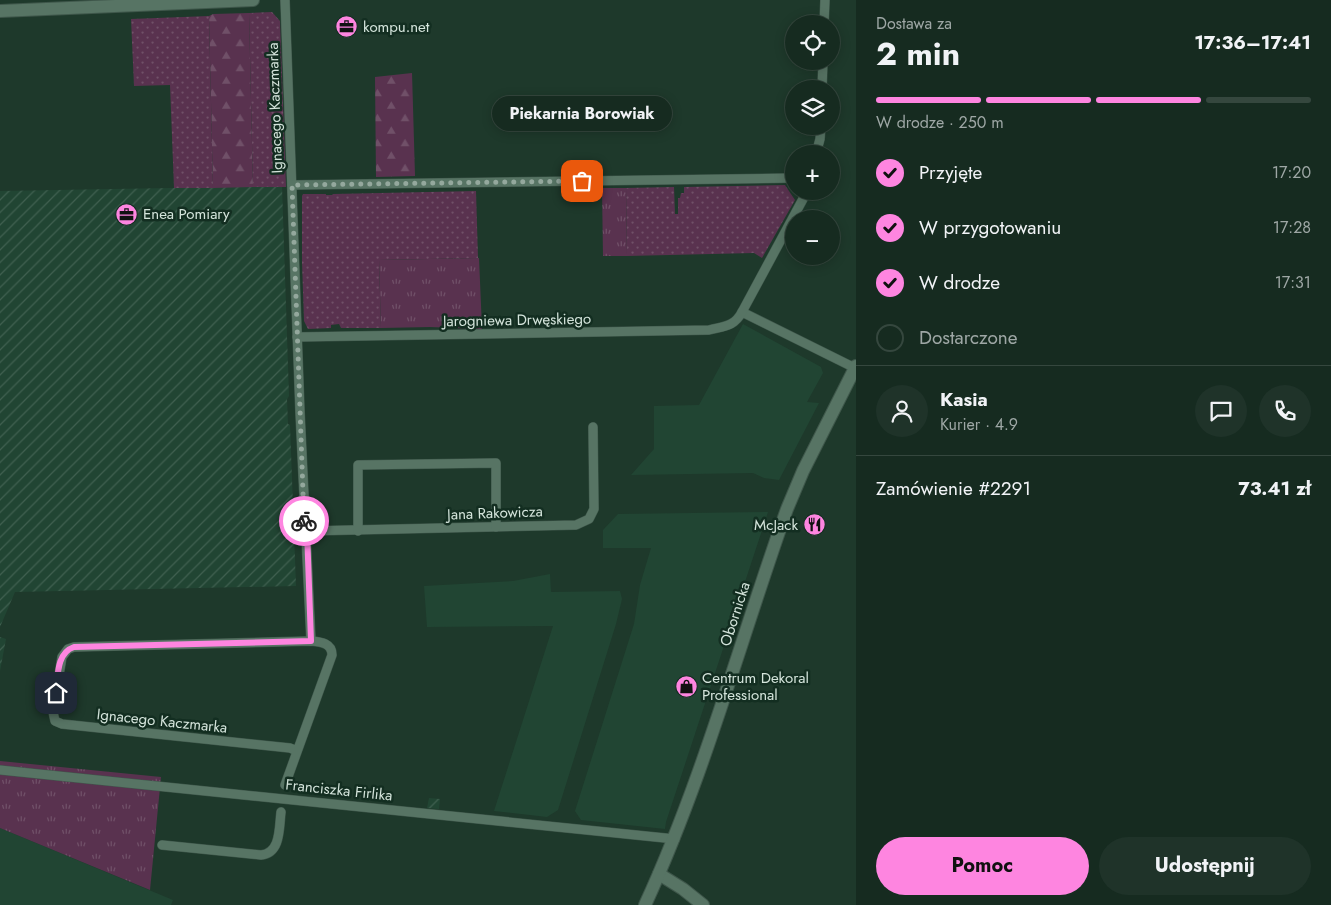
<!DOCTYPE html>
<html lang="pl">
<head>
<meta charset="utf-8">
<style>
	:root { --surface:#162b20; --page:#1f3329; --text:#f1f3f6; --muted:#9ea7a5; --line:#35473e; --accent:#fe85e0 }
	body { margin:0; font-family:Jost,sans-serif; background:var(--page); color:var(--text); height:100vh; display:flex; flex-direction:column; font-size:19px; white-space:nowrap }
	* { box-sizing:border-box; margin:0 }
	p { font-size:16px; color:var(--muted) }
	.icon { flex:none; width:28px; height:28px; fill:none; stroke:currentColor; stroke-width:2; stroke-linecap:round; stroke-linejoin:round }
	.map { position:relative; flex:1; overflow:hidden }
	.details { display:flex; flex-direction:column; background:var(--surface); width:475px }
	.details>* { flex:none }
	.buttons { position:absolute; left:785px; top:15px; display:grid; gap:10px }
	.buttons a { display:grid; place-items:center; width:55px; height:55px; border-radius:50%; background:var(--surface); box-shadow:0 2px 12px #0003,0 0 0 1px var(--line); font-size:25px }
	.pin { position:absolute; display:grid; place-items:center; width:42px; height:42px; color:#fff; margin:-21px; border-radius:10px; box-shadow:0 2px 8px #0006 }
	.courier { position:absolute; display:grid; place-items:center; width:50px; height:50px; margin:-25px; border:4px solid #fe85e0; border-radius:50%; background:#fff; color:#222; box-shadow:0 1px 6px #0007 }
	.bubble { position:absolute; height:35px; border-radius:18px; background:var(--surface); box-shadow:0 2px 12px #0003,0 0 0 1px var(--line); font-size:16px; font-weight:700; line-height:35px; text-align:center }
	.headline em { font-style:normal; font-weight:700 }
	.headline div { display:flex; flex-direction:column-reverse }
	.headline { display:flex; align-items:center; justify-content:space-between; height:85px; padding:0 20px }
	h1 { font-size:32px; font-weight:700; line-height:38px }
	.bar { display:grid; grid-template-columns:repeat(4,1fr); gap:8px 5px; align-content:center; height:60px; padding:0 20px }
	.bar i { height:6px; border-radius:4px; background:var(--line) }
	.bar .current { background:var(--accent) }
	.bar p { grid-column:span 4 }
	.line { display:flex; align-items:center; gap:12px; padding:0 20px; border-top:1px solid var(--line) }
	.line div { flex:1 }
	.round { display:grid; place-items:center; flex:none; width:52px; height:52px; border-radius:26px; background:var(--page) }
	ol { padding:0 20px; list-style:none }
	li { display:flex; align-items:center; gap:15px; height:55px }
	li p { margin-inline-start:auto }
	li .icon { padding:5px; border-radius:50%; background:var(--accent); color:#111; stroke-width:4 }
	li:last-child { color:var(--muted) }
	li i { width:28px; height:28px; border:2px solid var(--line); border-radius:50% }
	.action { display:flex; gap:10px; margin-top:auto; padding:10px 20px }
	.action a { flex:1; height:58px; border-radius:30px; background:var(--accent); color:#111; font-size:20px; font-weight:700; line-height:58px; text-align:center }
	.action a+a { background:var(--page); color:var(--text) }
	main { display:flex; flex:1; min-height:0 }
	.map>svg:first-child { display:block }
	.built { fill:#214533 }
	.industrial { fill:url(#industrial-furrows) }
	.grass { fill:url(#grass-tufts) }
	.forest { fill:url(#forest-firs) }
	.garden { fill:url(#garden-dots) }
	.lines { fill:none; stroke-linecap:round; stroke-linejoin:round }
	.street-casing { stroke:#3f574b; stroke-width:10 }
	.secondary-casing { stroke:#3f574b; stroke-width:14 }
	.street { stroke:#577464; stroke-width:9 }
	.secondary { stroke:#577464; stroke-width:12 }
	.done { stroke:#94a89d; stroke-width:5; stroke-dasharray:0 9 }
	.route { stroke:#fe85e0; stroke-width:6 }
	.labels { text-anchor:middle; stroke-width:5; stroke-linejoin:round; paint-order:stroke }
	.poi-label { font-size:15px; fill:#d4e4db; stroke:#132e21; text-anchor:start }
	.street-label { font-size:15px; fill:#d4e4db; stroke:#132e21 }
</style>
</head>
<body>
<main>
<div class="map">
<svg width="856" height="905" viewBox="0 0 856 905">
	<defs>
		<pattern id="industrial-furrows" width="10" height="10" patternUnits="userSpaceOnUse" patternTransform="scale(1.25)"><rect width="10" height="10" fill="#214533"/><path d="M-1 1l2-2M0 10L10 0M9 11l2-2" fill="none" stroke="#406050"/></pattern>
		<pattern id="grass-tufts" width="24" height="20" patternUnits="userSpaceOnUse" patternTransform="scale(1.25)"><rect width="24" height="20" fill="#59324f"/><path d="M3 7l-1-3M5 7V3M7 7l1-3M15 17l-1-3M17 17v-4M19 17l1-3" fill="none" stroke="#705068"/></pattern>
		<pattern id="forest-firs" width="22" height="20" patternUnits="userSpaceOnUse" patternTransform="scale(1.25)"><rect width="22" height="20" fill="#59324f"/><path d="M5 1l3.5 6h-7zM16 11l3.5 6h-7z" fill="#705068"/></pattern>
		<pattern id="garden-dots" width="8" height="8" patternUnits="userSpaceOnUse" patternTransform="scale(1.25)"><rect width="8" height="8" fill="#59324f"/><path d="M2 2h.1M6 6h.1" fill="none" stroke="#705068" stroke-width="1.8" stroke-linecap="round"/></pattern>
	</defs>
	<rect width="100%" height="100%" fill="#1e392b"/>
	<g class="built">
		<path d="M743,324L821,367L823,373L807,402L819,403L779,480L764,478L753,473L631,475L654,449V406L699,405Z"/>
		<path d="M768,512L666,822L665,829L581,820L575,811L634,624L640,585L651,548H603V530L618,514Z"/>
		<path d="M550,574L551,592L620,591L622,599L616,624L558,810L547,817L494,811L553,626L427,627L424,586L513,581Z"/>
		<path d="M0,828L173,900L171,905H0Z"/>
	</g>
	<g class="industrial">
		<path d="M282,186L289,396L287,399L288,424L290,425L296,586L15,592L0,627V191Z"/>
		<path d="M0,637L6,639L0,671Z"/>
		<path d="M429,798L440,799L439,809L427,808Z"/>
	</g>
	<g class="grass">
		<path d="M602,188H626L627,256H603Z"/>
		<path d="M479,258L482,329L430,327L381,328L379,260Z"/>
		<path d="M0,761L161,777L150,890L0,828Z"/>
	</g>
	<g class="forest">
		<path d="M249,13L253,187L213,188L209,16L213,14Z"/>
		<path d="M412,73L415,176L376,177L375,77Z"/>
	</g>
	<g class="garden">
		<path d="M272,12L280,21L286,187H253L249,13Z"/>
		<path d="M209,16L213,188H174L170,85L134,86L131,19Z"/>
		<path d="M785,185L795,200L762,258L754,253L627,256L626,188L674,187L675,214H678V198H680L681,193H684V187Z"/>
		<path d="M476,191L478,258L379,260L381,328H341L339,324L331,325V328L308,329L304,321L302,262V196L303,194H326V195H332L333,194Z"/>
	</g>
	<g class="lines">
		<defs>
			<g id="street">
				<path d="M285,0L300,412L311,641"/>
				<path d="M824,24L825,0"/>
				<path d="M822,89L823,61"/>
				<path d="M816,154L820,139L821,126"/>
				<path d="M292,185L794,178"/>
				<path d="M742,312L855,368"/>
				<path d="M297,337L709,330C724,326 734,327 742,312L803,199L805,191"/>
				<path d="M307,531L576,525L589,519L594,509L593,427"/>
				<path d="M358,531V465L496,463V527"/>
				<path d="M0,770L675,839"/>
				<path d="M285,785L332,655C332,643 321,642 311,641L74,647L68,649L62,657L53,712L55,721L62,724L290,748L297,751"/>
				<path d="M162,845L261,855C281,853 279,828 281,812"/>
			</g>
			<g id="secondary">
				<path d="M0,11L253,0"/>
				<path d="M659,874L683,889L703,905"/>
				<path d="M645,905C704,777 740,641 787,509L803,471L856,366"/>
			</g>
		</defs>
		<use href="#street" class="street-casing"/>
		<use href="#secondary" class="secondary-casing"/>
		<use href="#street" class="street"/>
		<use href="#secondary" class="secondary"/>
	</g>
	<g class="lines">
		<path class="done" d="M304,521L292,185L582,181"/>
		<path class="route" d="M56,693C58,677 56,653 74,647L311,641L307,531L304,521"/>
	</g>
	<defs>
		<symbol id="office-disc" viewBox="-11 -11 22 22"><circle r="9.5" fill="#fe85e0" stroke="#132e21"/><path d="M-6-3h4V-5.5h4V-3h4V5H-6ZM-1-4.5V-3h2v-1.5ZM-6 0V1H6V0Z" fill="#111"/></symbol>
		<symbol id="restaurant-disc" viewBox="-11 -11 22 22"><circle r="9.5" fill="#fe85e0" stroke="#132e21"/><path d="M-5-6h1v4h1v-4h1v4h1v-4h1v5L-1.5 .5V6h-2V.5L-5-1ZM5-6V6H3V1.5H1.5Q1.5-4 5-6Z" fill="#111"/></symbol>
		<symbol id="shop-disc" viewBox="-11 -11 22 22"><circle r="9.5" fill="#fe85e0" stroke="#132e21"/><path d="M-5-2.5h2.3a2.7 3.5 0 0 1 5.4 0H5L5.5 6h-11ZM-1.5-2.5h3a1.5 2.3 0 0 0-3 0Z" fill="#111"/></symbol>
	</defs>
	<g fill-rule="evenodd">
		<use href="#office-disc" x="334" y="14" width="25" height="25"/>
		<use href="#office-disc" x="114" y="202" width="25" height="25"/>
		<use href="#restaurant-disc" x="802" y="512" width="25" height="25"/>
		<use href="#shop-disc" x="674" y="674" width="25" height="25"/>
	</g>
	<g class="labels">
		<g class="poi-label">
			<text x="363" y="32">kompu.net</text>
			<text x="143" y="219">Enea Pomiary</text>
			<text x="798" y="530" text-anchor="end">McJack</text>
			<text x="702" y="683">Centrum Dekoral<tspan x="702" dy="17">Professional</tspan></text>
		</g>
		<g class="street-label">
			<text transform="translate(275 108) rotate(-92)" y="5">Ignacego Kaczmarka</text>
			<text transform="translate(517 320) rotate(-1)" y="5">Jarogniewa Drwęskiego</text>
			<text transform="translate(495 513) rotate(-2)" y="5">Jana Rakowicza</text>
			<text transform="translate(735 614) rotate(-72)" y="5">Obornicka</text>
			<text transform="translate(162 721) rotate(6)" y="5">Ignacego Kaczmarka</text>
			<text transform="translate(339 790) rotate(6)" y="5">Franciszka Firlika</text>
		</g>
	</g>
</svg>
<div class="buttons">
<a><svg class="icon" aria-label="locate" viewBox="0 0 24 24"><circle cx="12" cy="12" r="6"/><path d="M12 2v4M12 18v4M2 12h4M18 12h4"/></svg></a>
<a><svg class="icon" aria-label="layers" viewBox="0 0 24 24"><path d="M12 4l9 5-9 5-9-5zM3 14l9 5 9-5"/></svg></a>
<a>+</a>
<a>−</a>
</div>
<div class="pin" style="left:582px;top:181px;background:#ea580c"><svg class="icon" aria-label="bag" viewBox="0 0 24 24"><path d="M5 8h14l-1 12H6zM9 8a3 3 0 0 1 6 0"/></svg></div>
<div class="pin" style="left:56px;top:693px;background:#1f2937"><svg class="icon" aria-label="home" viewBox="0 0 24 24"><path d="M3 11l9-7 9 7M6 9v11h12V9"/></svg></div>
<div class="courier" style="left:304px;top:521px"><svg class="icon" aria-label="bike" viewBox="0 0 24 24"><circle cx="6" cy="16" r="4"/><circle cx="18" cy="16" r="4"/><path d="M6 16l4-8h5l3 8M10 8l3 8H6M13 5h3"/></svg></div>
<div class="bubble" style="left:492px;top:96px;width:180px">Piekarnia Borowiak</div>
</div>
<section class="details">
<div class="headline"><div><h1>2 min</h1><p>Dostawa za</p></div><em>17:36–17:41</em></div>
<div class="bar"><i class="current"></i><i class="current"></i><i class="current"></i><i></i><p>W drodze · 250 m</p></div>
<ol>
<li><svg class="icon" aria-label="check" viewBox="0 0 24 24"><path d="M5 12l5 5 9-10"/></svg>Przyjęte<p>17:20</p></li>
<li><svg class="icon" aria-label="check" viewBox="0 0 24 24"><path d="M5 12l5 5 9-10"/></svg>W przygotowaniu<p>17:28</p></li>
<li><svg class="icon" aria-label="check" viewBox="0 0 24 24"><path d="M5 12l5 5 9-10"/></svg>W drodze<p>17:31</p></li>
<li><i></i>Dostarczone</li>
</ol>
<div class="line" style="height:90px"><a class="round"><svg class="icon" aria-label="person" viewBox="0 0 24 24"><circle cx="12" cy="8" r="4"/><path d="M4 21q1-7 8-7t8 7"/></svg></a><div><b>Kasia</b><p>Kurier · 4.9</p></div><a class="round"><svg class="icon" aria-label="chat" viewBox="0 0 24 24"><path d="M4 5h16v11H9l-5 4z"/></svg></a><a class="round"><svg class="icon" aria-label="phone" viewBox="0 0 24 24"><path d="M5 4h4l2 5-3 2q2 4 5 5l2-3 5 2v4C11 20 4 13 5 4z"/></svg></a></div>
<div class="line" style="height:65px"><div>Zamówienie #2291</div><b>73.41 zł</b></div>
<div class="action"><a>Pomoc</a><a>Udostępnij</a></div>
</section>
</main>
</body>
</html>
